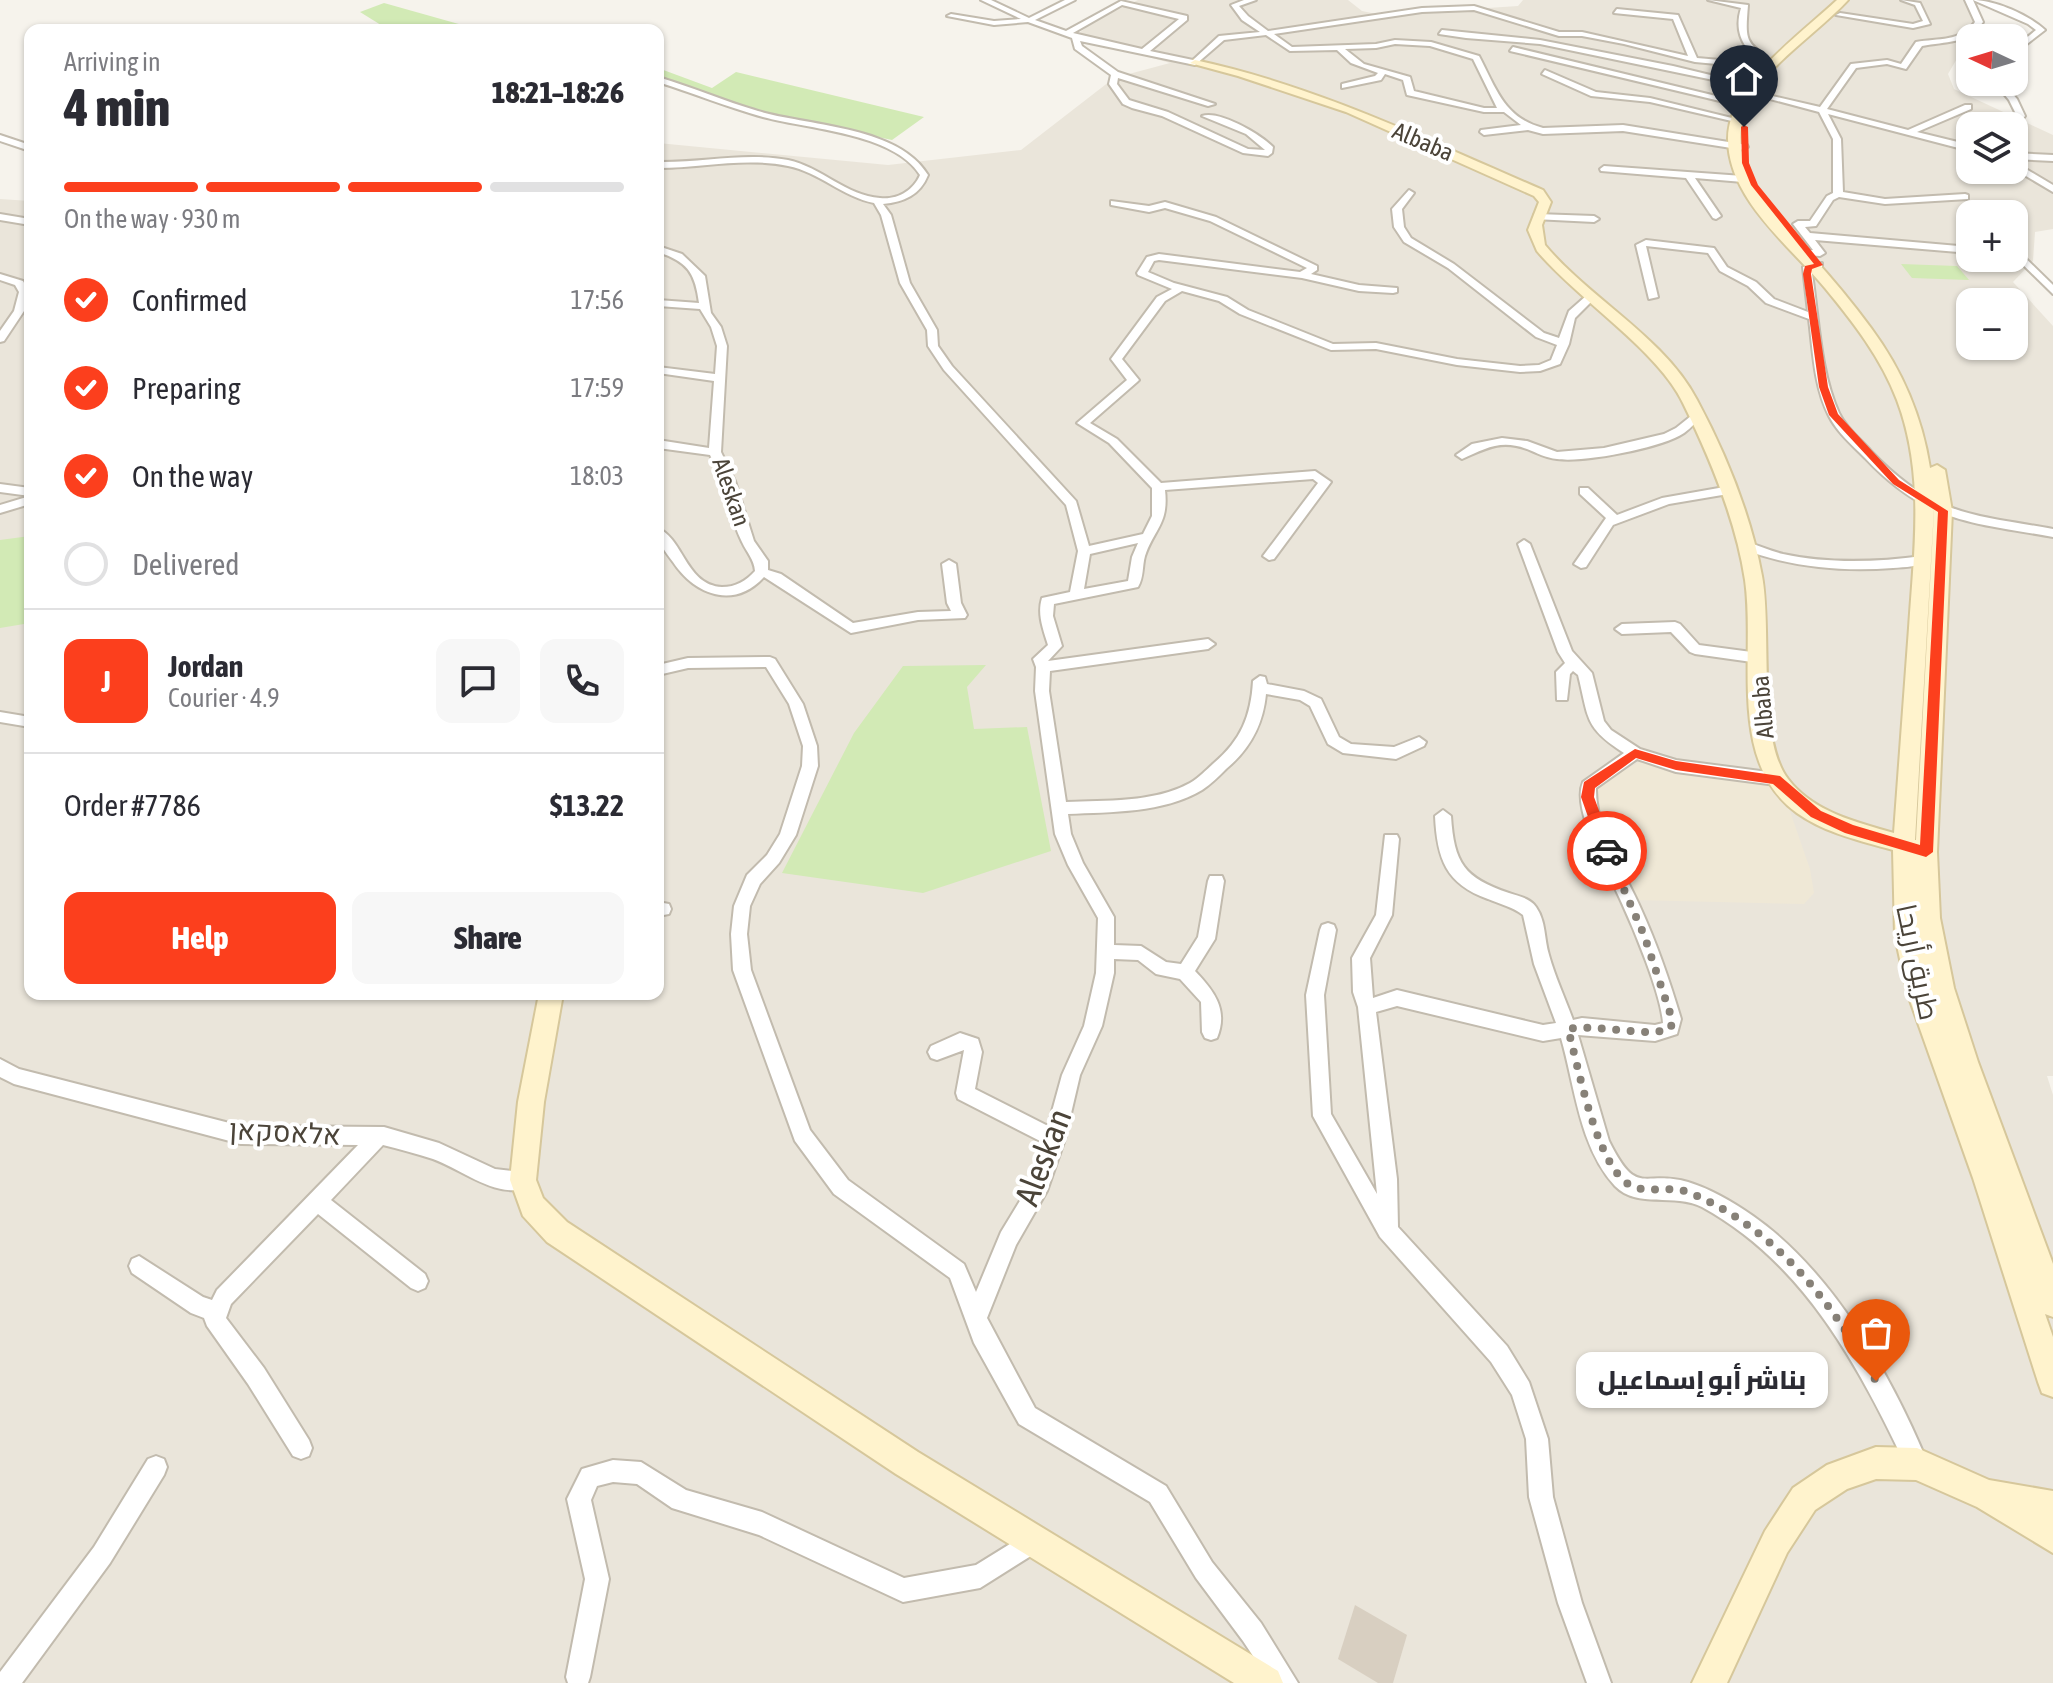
<!DOCTYPE html>
<html lang="en">
<head>
<meta charset="utf-8">
<style>
	:root { --surface:#fff; --page:#f7f7f7; --text:#2b2b33; --muted:#7c7c81; --line:#e1e1e2; --accent:#fc3f1d }
	body { margin:0; font-family:"Asap Condensed",Cairo,Heebo,sans-serif; background:var(--page); color:var(--text); height:100vh; display:flex; flex-direction:column; font-size:30px; white-space:nowrap }
	* { box-sizing:border-box; margin:0 }
	p { font-size:26px; color:var(--muted) }
	.icon { flex:none; width:44px; height:44px; fill:none; stroke:currentColor; stroke-width:2; stroke-linecap:round; stroke-linejoin:round }
	.map { position:relative; flex:1; overflow:hidden }
	.panel { position:absolute; left:24px; top:24px; width:640px; height:976px; display:flex; flex-direction:column; background:var(--surface); border-radius:16px; box-shadow:0 2px 6px #0004 }
	.panel>* { flex:none }
	.needle { width:52px; rotate:274deg }
	.buttons { position:absolute; left:1956px; top:24px; display:grid; gap:16px }
	.buttons a { display:grid; place-items:center; width:72px; height:72px; border-radius:16px; background:var(--surface); box-shadow:0 2px 6px #0004; font-size:40px }
	.pin { position:absolute; display:grid; place-items:center; width:68px; height:68px; color:#fff; margin:-82px -34px; border-radius:50% 50% 50% 0; rotate:-45deg; box-shadow:0 0 8px #0007 }
	.pin .icon { rotate:45deg }
	.courier { position:absolute; display:grid; place-items:center; width:80px; height:80px; margin:-40px; border:6px solid #fc3f1d; border-radius:50%; background:#fff; color:#222; box-shadow:0 2px 10px #0007 }
	.bubble { position:absolute; height:56px; border-radius:16px; background:var(--surface); box-shadow:0 2px 6px #0004; font-size:26px; font-weight:800; line-height:56px; text-align:center }
	.head em { font-style:normal; font-weight:800 }
	.head div { display:flex; flex-direction:column-reverse }
	.head { display:flex; align-items:center; justify-content:space-between; height:136px; padding:0 40px }
	h1 { font-size:52px; font-weight:800; line-height:60px }
	.bar { display:grid; grid-template-columns:repeat(4,1fr); gap:12px 8px; align-content:center; height:96px; padding:0 40px }
	.bar i { height:10px; border-radius:6px; background:var(--line) }
	.bar .selected { background:var(--accent) }
	.bar p { grid-column:span 4 }
	.line { display:flex; align-items:center; gap:20px; padding:0 40px; border-top:2px solid var(--line) }
	.line div { flex:1 }
	.round { display:grid; place-items:center; flex:none; width:84px; height:84px; border-radius:16px; background:var(--page) }
	ol { padding:0 40px; list-style:none }
	li { display:flex; align-items:center; gap:24px; height:88px }
	li p { margin-inline-start:auto }
	li .icon { padding:8px; border-radius:50%; background:var(--accent); color:#fff; stroke-width:4 }
	li:last-child { color:var(--muted) }
	li i { width:44px; height:44px; border:4px solid var(--line); border-radius:50% }
	.action { display:flex; gap:16px; margin-top:auto; padding:16px 40px }
	.action a { flex:1; height:92px; border-radius:16px; background:var(--accent); color:#fff; font-size:32px; font-weight:800; line-height:92px; text-align:center }
	.action a+a { background:var(--page); color:var(--text) }
	.map>svg:first-child { display:block }
	.residential { fill:#eae5da; fill-rule:evenodd }
	.education { fill:#efe8d6 }
	.green { fill:#d2eab5 }
	.building { fill:#d8cfc1 }
	.lines { fill:none; stroke-linecap:round; stroke-linejoin:round }
	.street-casing { stroke:#c2bbae; stroke-width:4 }
	.secondary-casing { stroke:#d6c79b; stroke-width:4 }
	.street { fill:#fff; fill-rule:evenodd }
	.secondary { fill:#fff3cd; fill-rule:evenodd }
	.route { fill:#fc3f1d }
	.done { stroke:#878178; stroke-width:8; stroke-dasharray:0 14.4 }
	.labels { text-anchor:middle; stroke-width:8; stroke-linejoin:round; paint-order:stroke }
	.far-street-label { font-size:24px; fill:#4b4439; stroke:#fff }
	.street-label { font-size:28px; fill:#4b4439; stroke:#fff }
	.near-street-label { font-size:34px; fill:#4b4439; stroke:#fff }
</style>
</head>
<body>
<div class="map">
<svg width="2053" height="1683" viewBox="0 0 2053 1683">
	<rect width="100%" height="100%" fill="#f6f3ec"/>
	<path class="residential" d="M1138,0H1348L1362,11L1381,15L1518,6L1523,0H1976L1975,28L1948,74L1954,89L2053,135V229L2035,232L2033,261L2013,282L2053,326V1076H2047L2053,1095V1683H0V199L30,201V994H658V143L888,165L1021,150L1114,78L1170,63L1076,36L1092,22ZM1970,126H2014V170H1970ZM1970,214H2014V258H1970ZM1970,302H2014V346H1970Z"/>
	<path class="education" d="M1641,761L1687,772L1770,782L1784,794L1810,869L1814,893L1804,904L1633,900L1591,789Z"/>
	<g class="green">
		<path d="M384,3L480,30H389L360,12Z"/>
		<path d="M658,68L712,88L736,72L924,117L892,140L736,107L658,80Z"/>
		<path d="M1901,264L1957,266L1969,280L1912,278Z"/>
		<path d="M30,536V623L0,628V540Z"/>
		<path d="M986,665L967,687L974,729L1027,727L1051,851L923,893L782,873L854,733L903,666Z"/>
	</g>
	<path class="building" d="M1355,1605L1407,1635L1393,1683H1378L1338,1659Z"/>
	<g class="lines">
		<defs>
			<g id="street">
				<path d="M981,0H991L1029,18L1065,0H1075L1035,20L1066,31L1121,1L1187,16V20L1150,51L1193,60L1219,36L1260,32L1242,20L1231,5L1244,0H1256L1239,6L1248,16L1268,31L1422,8L1474,6L1559,32H1582L1688,56L1673,19L1614,13L1617,9L1678,15L1697,58L1767,64C1745,52 1733,34 1741,8L1708,0L1748,5C1745,43 1745,41 1776,64L1771,69L1695,62L1624,44L1582,36H1559L1474,10L1422,12L1274,34L1292,47L1376,44L1395,40L1431,42L1479,56C1496,88 1504,118 1543,128L1623,125L1747,145L1748,147L1744,150L1623,131L1543,134L1528,130L1484,135L1480,132L1481,130L1521,125L1504,112H1484L1407,95L1403,80L1385,74L1381,80L1342,88V84L1375,76L1378,73L1351,63L1337,50L1290,51L1266,35L1224,40L1195,65L1080,41L1082,46L1118,72L1215,104L1208,106L1118,78L1117,84L1129,100L1168,112L1248,149L1265,150L1246,134L1202,116C1219,110 1260,134 1273,147L1272,153L1268,156L1243,153L1162,116L1132,108L1123,104L1109,84L1111,75L1075,49L1072,38L1028,22L994,25L947,16L951,14L994,21L1021,19ZM1122,5L1179,19L1142,49L1073,33ZM1395,44L1430,46L1473,59L1497,108H1484L1414,91L1410,77L1364,64L1345,49L1376,48Z"/>
				<path d="M1901,0L1920,3L1930,24L1913,28L1836,15L1840,13L1913,24L1923,21L1915,5Z"/>
				<path d="M1965,0H1973L1983,22C1967,45 1946,41 1922,46L1906,69L1887,64L1856,68L1827,109L1908,130L1965,105H1971V109L1917,132L1970,145V151L1828,114L1841,139L1843,192L1885,199L1965,194L1968,195V199L1885,204L1839,197L1833,200L1816,226L1805,227L1810,233L1970,247V253L1815,240L1825,253L1820,256L1806,255V251L1813,250L1793,224L1798,221H1810L1827,196L1833,193V139L1819,112L1755,95L1759,93L1820,107L1851,64L1887,60L1901,64L1916,42C1938,38 1961,42 1975,22Z"/>
				<path d="M1973,0C1995,0 2029,15 2045,30L2014,54V48L2036,30L2028,24Z"/>
				<path d="M1442,30L1540,40L1673,66L1756,86L1752,88L1540,44L1466,38L1439,34Z"/>
				<path d="M1513,47L1741,102L1745,104L1741,106L1510,51Z"/>
				<path d="M1545,70L1596,92L1650,98L1740,120L1736,122L1650,102L1591,96L1542,74Z"/>
				<path d="M658,77C692,87 724,101 758,111C809,126 899,126 928,175C920,195 904,202 883,204L891,215L910,283L937,330L938,346L952,366L1076,501L1089,546L1143,534L1152,516V488L1109,443L1077,423L1127,380L1111,359L1157,297L1172,289L1138,275L1137,273L1147,257L1159,254L1300,272L1307,268L1210,221L1165,208L1149,212L1111,205V201L1149,206L1165,202L1216,217L1317,266V270L1311,274L1359,285L1397,288V292L1393,293L1359,291L1302,278L1159,260L1154,261L1148,272L1174,283L1227,297L1248,310L1333,344L1376,343L1457,359L1520,366L1539,365L1551,360L1557,345L1536,337L1448,268L1404,242L1394,227L1392,209L1409,190L1414,193L1402,209L1404,227L1411,238L1454,264L1544,333L1559,338L1569,311L1586,296L1595,298L1575,318L1569,344L1560,364L1540,371L1520,372L1457,365L1376,349L1331,350L1240,314L1219,301L1182,291L1165,301L1122,359L1139,380L1137,382L1090,423L1117,439L1161,483L1315,471L1331,482L1274,559L1269,560L1263,556L1318,483L1313,479L1165,490C1169,524 1154,529 1145,556C1142,567 1144,577 1138,587L1054,604L1053,616L1062,646L1048,661L1208,639L1215,644L1208,649L1050,671L1049,691L1066,802C1105,800 1154,803 1190,783C1199,778 1206,770 1214,763C1241,740 1251,716 1253,681L1260,676L1265,677L1267,684L1304,691L1321,699L1339,737L1351,744L1394,747L1419,737L1426,742L1424,746L1396,759L1343,753L1328,744L1310,706L1300,700L1266,694C1263,725 1250,749 1226,769C1219,776 1211,784 1202,790C1164,813 1111,812 1068,814L1071,834L1083,863L1114,917V945L1141,946L1166,962L1181,964L1198,937L1208,881L1210,876H1222L1224,881L1215,939L1195,971C1213,990 1229,1009 1217,1038L1211,1040L1205,1038L1202,1032L1201,1002L1180,979L1156,974L1138,960L1114,959V973L1102,1026L1080,1075L1065,1139L1047,1191L1016,1245L987,1318L1035,1408L1166,1486L1212,1562L1261,1623L1298,1683H1271L1243,1641L1196,1578L1150,1502L1019,1424L974,1343L950,1278L834,1194L795,1141L733,970L731,934L734,906L747,875L767,855L780,834L802,766L803,746L789,704L766,667L688,668L658,675V665L688,658L770,657L775,659L803,704L817,746L818,766L796,835L779,863L760,884L750,906L747,934L751,970L810,1130L848,1180L964,1264L976,1292L1001,1232L1029,1186L1044,1143L958,1099L956,1093L964,1050L937,1060L931,1058L928,1052L931,1046L960,1033L978,1039L982,1052L975,1089L1048,1126L1062,1075L1084,1026L1096,973L1098,918L1068,865L1055,834L1035,691L1036,667L1033,659L1048,645C1043,629 1037,614 1042,598L1070,592L1078,551L1066,505L944,370L928,346L927,330L900,283L881,215L874,203C843,197 819,172 788,166C746,157 701,168 658,168V162C701,163 746,152 788,160C821,167 847,196 880,198C897,200 913,191 920,175C894,133 807,129 763,117C727,107 693,93 658,82ZM1138,543L1132,557L1128,581L1084,589L1090,554Z"/>
				<path d="M1994,82H2002L2017,99L2025,116L2015,128L2008,126L2017,116L2009,100Z"/>
				<path d="M0,135L30,145V151L0,141Z"/>
				<path d="M2014,153L2053,155V161L2014,159Z"/>
				<path d="M2014,162L2053,185V192L2014,169Z"/>
				<path d="M1604,166L1743,176L1747,179L1743,182L1695,178L1721,216L1716,219L1713,218L1686,178L1601,171L1600,169Z"/>
				<path d="M0,214L30,219V225L0,220Z"/>
				<path d="M1537,214L1594,216L1599,219L1594,222L1534,219V215Z"/>
				<path d="M1646,240L1714,248L1727,267L1756,282L1774,299L1808,312L1803,267L1822,263V267L1813,269L1812,274C1819,319 1820,371 1839,413C1846,428 1860,439 1871,451C1933,516 1970,514 2053,529V537C1970,522 1926,523 1865,458C1852,445 1837,432 1829,416C1814,387 1813,351 1809,319L1766,303L1748,286L1720,271L1708,253L1646,246L1658,297L1649,299L1636,245Z"/>
				<path d="M658,246L682,254L705,276L711,313L721,327L727,346L721,452L735,481L754,541L768,561V570L781,574L853,623L918,612L951,611L947,603L942,564L949,560L956,564L961,603L967,615L965,618L918,620L851,633L764,577C734,610 695,595 673,562C664,550 658,543 658,528C684,540 686,585 722,587C736,587 746,581 755,571C754,559 747,553 742,542C729,516 724,483 710,455L658,448V440L709,448L714,381L658,373V367L715,374L717,346L711,327L700,309L658,306V300L699,303C695,273 688,262 658,252Z"/>
				<path d="M2014,247L2053,285V294L2014,256Z"/>
				<path d="M0,274L23,281L29,292L24,311L4,341L0,342V331L14,311L19,292L15,285L0,280Z"/>
				<path d="M1696,412L1702,415C1697,421 1691,428 1684,433C1662,448 1583,463 1557,459C1546,458 1537,453 1527,449C1500,439 1485,449 1462,459L1456,455L1472,444L1502,438L1527,441L1557,452L1604,448L1664,434L1676,428Z"/>
				<path d="M0,484L30,488V496L0,492Z"/>
				<path d="M1730,486L1736,490L1734,493L1669,504L1613,525L1586,567L1581,568L1574,564L1606,518L1580,494V488H1588L1617,515L1662,498Z"/>
				<path d="M30,496V504L0,513V505Z"/>
				<path d="M1524,540L1530,544L1572,651L1592,673L1604,721L1611,730L1640,749L1676,760L1776,773L1784,779L1776,785L1676,772L1637,759L1596,788C1595,830 1625,872 1641,909C1657,944 1670,982 1681,1019L1677,1034L1655,1041L1578,1035L1609,1141C1638,1199 1642,1169 1688,1182C1711,1189 1733,1202 1753,1216C1832,1271 1892,1376 1928,1464L1925,1472L1917,1475L1909,1472C1860,1369 1806,1264 1702,1207C1675,1193 1637,1209 1615,1186C1579,1147 1575,1086 1561,1038L1543,1041L1397,1006L1376,1012L1397,1179L1398,1227L1507,1346L1529,1382L1548,1439L1553,1497L1582,1603L1611,1683H1587L1558,1603L1529,1497L1526,1439L1512,1395L1491,1362L1380,1237L1313,1116L1306,995L1320,930L1322,925L1328,923L1334,925L1336,930L1324,995L1331,1114L1377,1194L1358,1007L1353,992L1352,958L1376,915L1385,835H1397L1399,839L1392,915L1370,958L1373,998L1397,990L1543,1025L1556,1023L1534,964L1523,915C1513,907 1500,904 1488,899C1446,884 1437,859 1435,816L1443,810L1451,816C1454,863 1464,878 1509,893C1518,896 1530,898 1536,907C1546,921 1544,939 1549,955C1555,977 1565,998 1573,1020L1582,1018L1655,1025L1663,1023C1661,993 1633,927 1620,899C1608,871 1571,810 1583,782L1624,753C1584,727 1589,719 1578,675L1573,671L1570,674L1567,700H1557L1556,672L1565,663L1558,652L1518,544Z"/>
				<path d="M1747,542C1759,546 1771,551 1783,554C1829,564 1877,562 1923,556L1929,560C1920,567 1905,567 1893,568C1842,572 1790,567 1742,549V543Z"/>
				<path d="M1675,622L1680,624L1699,645L1759,653L1766,658L1759,663L1695,654L1690,652L1671,632L1622,634L1615,629L1622,624Z"/>
				<path d="M0,712L30,717V727L0,722Z"/>
				<path d="M658,902L669,904L671,909L669,914L658,916Z"/>
				<path d="M0,1059L19,1069L241,1126L384,1127L439,1143L495,1169L530,1173L533,1180L530,1187C497,1200 463,1170 433,1159C417,1154 400,1149 383,1145L331,1200L425,1274L428,1281L425,1288L418,1291L411,1288L318,1214L231,1304L226,1318L264,1368L309,1440L312,1448L309,1456L301,1459L293,1456L248,1384L207,1326L204,1318L191,1313L132,1273L129,1266L132,1259L139,1256L203,1297L212,1300L217,1290L358,1145L241,1144L14,1084L0,1077Z"/>
				<path d="M156,1456L164,1459L167,1467L164,1475L110,1563L22,1683H0V1672L94,1547L148,1459Z"/>
				<path d="M613,1460L641,1462L686,1490L762,1512L904,1578L976,1565L1034,1529L1042,1533L1046,1541L1042,1549L980,1588L903,1602L759,1535L672,1508L637,1484L613,1482L597,1486L591,1500L609,1579L590,1677L588,1683H568L566,1677L585,1579L567,1499L582,1469Z"/>
			</g>
			<g id="secondary">
				<path d="M1837,0H1848C1821,30 1766,66 1750,100C1719,161 1771,211 1809,253C1831,277 1852,302 1871,328C1902,370 1922,416 1930,468L1937,465L1945,470L1952,511L1937,852L1940,918L1954,988L1978,1062L2053,1264V1317L2045,1314L2053,1337V1397L2042,1393L2038,1382L1973,1178L1907,992L1895,936L1893,850C1861,841 1825,833 1797,813C1726,762 1756,655 1745,580C1736,520 1710,458 1683,403C1658,350 1577,299 1537,251L1528,230L1539,202L1534,196L1346,112L1238,76L1190,63L1195,60C1317,86 1429,141 1543,190L1551,202L1542,225L1545,245C1590,299 1665,338 1697,400C1726,454 1751,516 1762,576C1772,628 1757,739 1788,779C1813,812 1856,822 1894,833C1899,765 1904,696 1909,628C1914,550 1925,474 1897,400C1881,358 1853,322 1825,288C1790,246 1728,199 1728,139C1728,84 1800,35 1837,0ZM1934,509V511L1916,840H1915Z"/>
				<path d="M539,994H563L544,1102L536,1180L543,1198L567,1222L918,1452L1278,1671L1283,1683H1234L896,1474L547,1242L523,1216L510,1180L518,1102Z"/>
				<path d="M1876,1447L1917,1448L1989,1480L2053,1491V1553L1977,1507L1916,1480L1876,1479L1847,1489L1815,1510L1787,1553L1727,1683H1692L1765,1531L1793,1488L1827,1465Z"/>
			</g>
		</defs>
		<use href="#street" class="street-casing"/>
		<use href="#secondary" class="secondary-casing"/>
		<use href="#street" class="street"/>
		<use href="#secondary" class="secondary"/>
	</g>
	<path class="route" d="M1744,125L1748,127L1749,163L1758,185L1823,265L1812,269L1811,274L1828,387L1838,414L1899,480L1948,511L1933,852L1926,857L1845,833L1811,817L1773,784L1676,770L1636,758L1595,788L1594,797L1614,851L1607,856L1600,851L1581,797L1584,782L1635,749L1676,761L1780,776L1821,811L1853,825L1920,845L1938,512L1893,484L1829,415L1819,387L1803,274L1805,266L1814,264L1751,185L1742,163L1741,127Z"/>
	<g class="lines">
		<path class="done" d="M1607,851L1644,935L1672,1019L1671,1028C1650,1039 1598,1023 1568,1029C1579,1070 1593,1147 1621,1178C1641,1199 1667,1183 1690,1193C1774,1227 1833,1303 1876,1381"/>
	</g>
	<g class="labels">
		<g class="far-street-label">
			<text transform="translate(1423 142) rotate(23)" y="8">Albaba</text>
			<text transform="translate(731 492) rotate(71)" y="8">Aleskan</text>
			<text transform="translate(1763 707) rotate(-95)" y="8">Albaba</text>
		</g>
		<g class="street-label">
			<text transform="translate(1918 962) rotate(78)" y="10">طريق أريحا</text>
			<text transform="translate(285 1132) rotate(3)" y="10">אלאסקאן</text>
		</g>
		<g class="near-street-label">
			<text transform="translate(1043 1157) rotate(-69)" y="12">Aleskan</text>
		</g>
	</g>
</svg>
<div class="buttons">
<a><svg class="needle" viewBox="-14 -14 28 28"><path d="M0-13l5 13h-10z" fill="#e53935"/><path d="M0 13l5-13h-10z" fill="#7c7c81"/></svg></a>
<a><svg class="icon" aria-label="layers" viewBox="0 0 24 24"><path d="M12 4l9 5-9 5-9-5zM3 14l9 5 9-5"/></svg></a>
<a>+</a>
<a>−</a>
</div>
<div class="pin" style="left:1876px;top:1381px;background:#ea580c"><svg class="icon" aria-label="bag" viewBox="0 0 24 24"><path d="M5 8h14l-1 12H6zM9 8a3 3 0 0 1 6 0"/></svg></div>
<div class="pin" style="left:1744px;top:127px;background:#1f2937"><svg class="icon" aria-label="home" viewBox="0 0 24 24"><path d="M3 11l9-7 9 7M6 9v11h12V9"/></svg></div>
<div class="courier" style="left:1607px;top:851px"><svg class="icon" aria-label="car" viewBox="0 0 24 24"><path d="M5 17H2v-5l4-1 3-4h7l3 4 3 1v5h-3M9 17h6M6 11h13"/><circle cx="7" cy="17" r="2"/><circle cx="17" cy="17" r="2"/></svg></div>
<div class="bubble" style="left:1576px;top:1352px;width:252px">بناشر أبو إسماعيل</div>
<section class="panel">
<div class="head"><div><h1>4 min</h1><p>Arriving in</p></div><em>18:21–18:26</em></div>
<div class="bar"><i class="selected"></i><i class="selected"></i><i class="selected"></i><i></i><p>On the way · 930 m</p></div>
<ol>
<li><svg class="icon" aria-label="check" viewBox="0 0 24 24"><path d="M5 12l5 5 9-10"/></svg>Confirmed<p>17:56</p></li>
<li><svg class="icon" aria-label="check" viewBox="0 0 24 24"><path d="M5 12l5 5 9-10"/></svg>Preparing<p>17:59</p></li>
<li><svg class="icon" aria-label="check" viewBox="0 0 24 24"><path d="M5 12l5 5 9-10"/></svg>On the way<p>18:03</p></li>
<li><i></i>Delivered</li>
</ol>
<div class="line" style="height:144px"><b class="round" style="background:var(--accent);color:#fff">J</b><div><b>Jordan</b><p>Courier · 4.9</p></div><a class="round"><svg class="icon" aria-label="chat" viewBox="0 0 24 24"><path d="M4 5h16v11H9l-5 4z"/></svg></a><a class="round"><svg class="icon" aria-label="phone" viewBox="0 0 24 24"><path d="M5 4h4l2 5-3 2q2 4 5 5l2-3 5 2v4C11 20 4 13 5 4z"/></svg></a></div>
<div class="line" style="height:104px"><div>Order #7786</div><b>$13.22</b></div>
<div class="action"><a>Help</a><a>Share</a></div>
</section>
</div>
</body>
</html>
